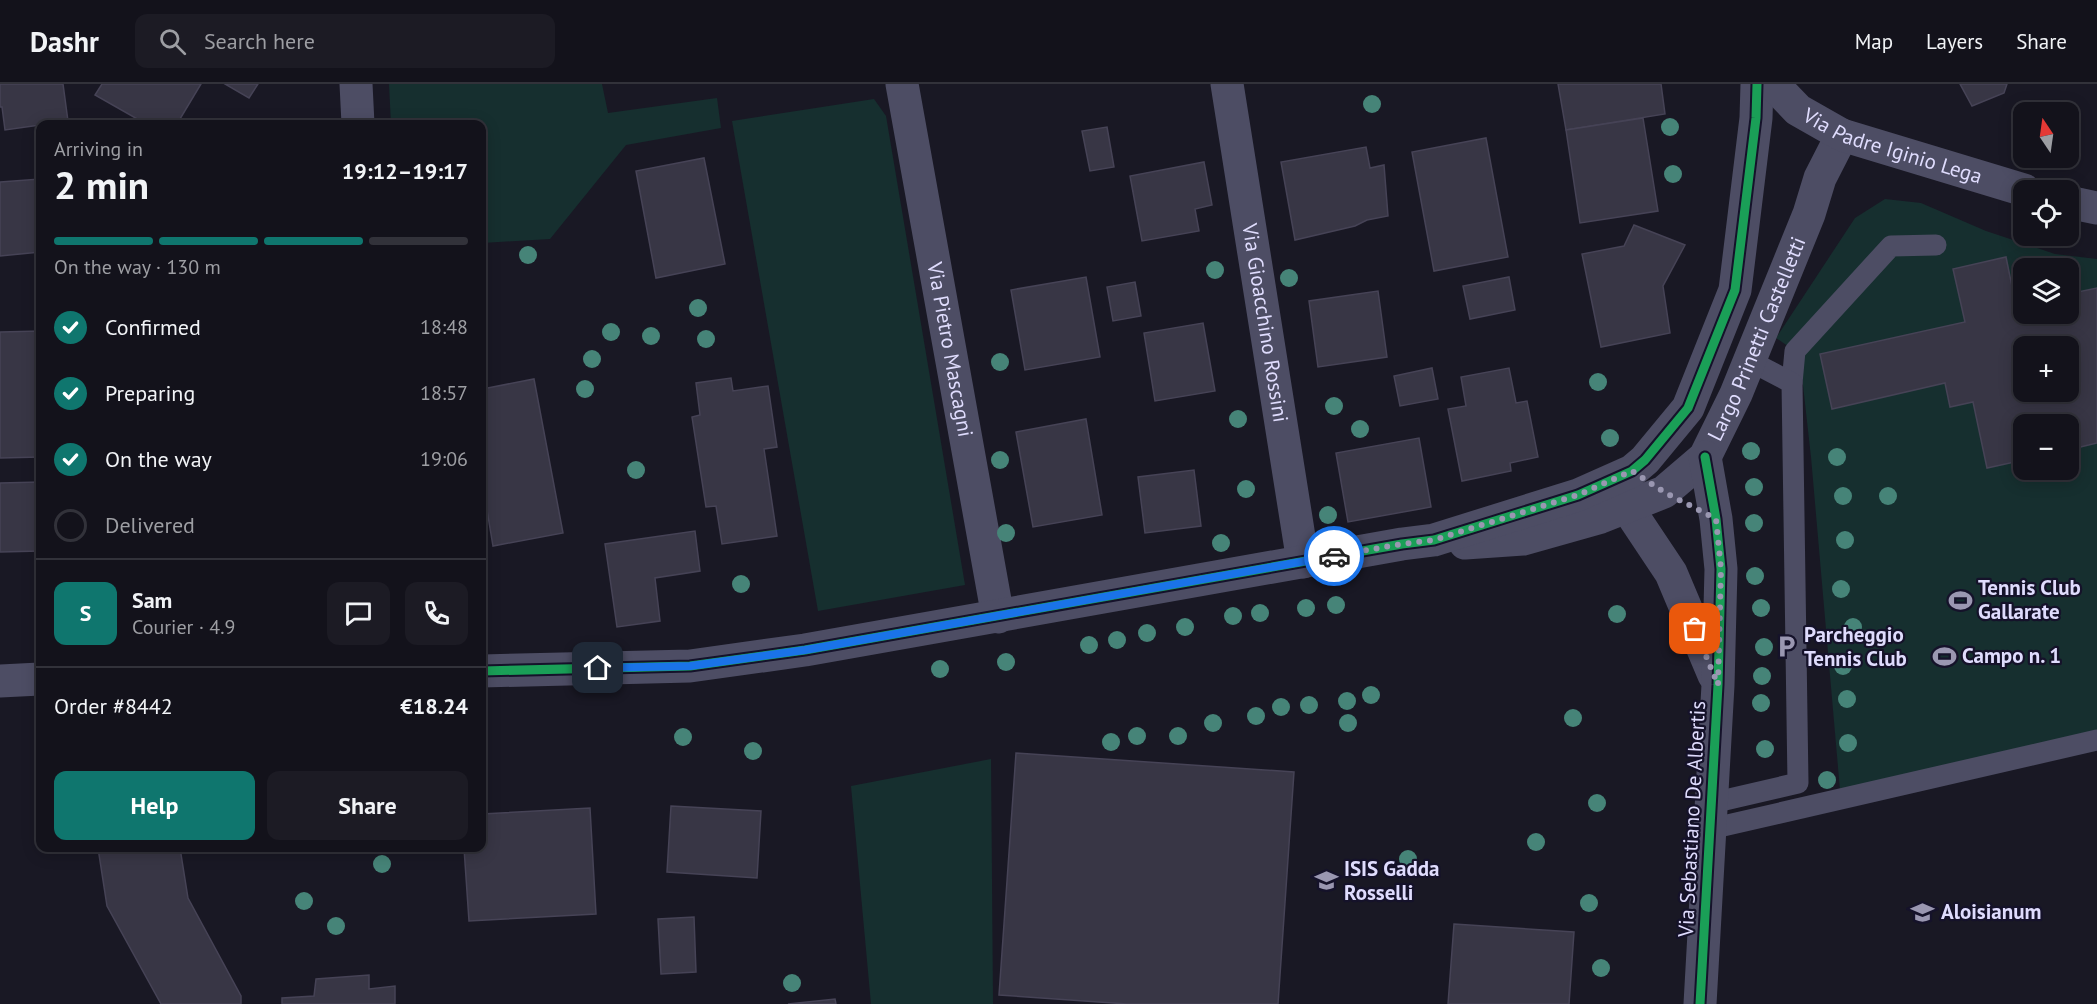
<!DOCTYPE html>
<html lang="en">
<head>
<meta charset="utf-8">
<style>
	:root { --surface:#13121b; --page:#1c1b24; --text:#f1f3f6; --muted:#9d9ea3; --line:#32323a; --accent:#0f766e }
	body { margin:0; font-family:"PT Sans",sans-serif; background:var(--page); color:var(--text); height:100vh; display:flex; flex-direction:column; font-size:22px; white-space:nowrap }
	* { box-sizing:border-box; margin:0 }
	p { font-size:20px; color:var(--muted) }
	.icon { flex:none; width:33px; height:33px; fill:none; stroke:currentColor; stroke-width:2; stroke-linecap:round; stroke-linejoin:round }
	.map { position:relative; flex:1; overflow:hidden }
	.sheet { position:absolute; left:36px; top:36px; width:450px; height:732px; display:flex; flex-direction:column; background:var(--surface); border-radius:12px; box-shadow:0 3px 15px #0003,0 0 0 2px var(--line) }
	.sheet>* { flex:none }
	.needle { width:39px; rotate:347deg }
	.fabs { position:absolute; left:2013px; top:18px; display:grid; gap:12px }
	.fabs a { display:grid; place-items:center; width:66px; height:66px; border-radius:12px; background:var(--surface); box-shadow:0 3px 15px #0003,0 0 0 2px var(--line); font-size:30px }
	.pin { position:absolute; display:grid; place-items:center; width:51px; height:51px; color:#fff; margin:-26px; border-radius:12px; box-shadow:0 3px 9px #0006 }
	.courier { position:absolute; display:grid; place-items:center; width:60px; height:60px; margin:-30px; border:4px solid #1a73e8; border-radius:50%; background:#fff; color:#222; box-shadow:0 2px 8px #0007 }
	.headline em { font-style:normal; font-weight:800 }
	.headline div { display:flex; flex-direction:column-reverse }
	.headline { display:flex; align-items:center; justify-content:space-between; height:102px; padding:0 18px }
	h1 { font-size:39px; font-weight:800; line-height:45px }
	.bar { display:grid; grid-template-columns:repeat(4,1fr); gap:9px 6px; align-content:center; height:72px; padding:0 18px }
	.bar i { height:8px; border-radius:4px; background:var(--line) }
	.bar .current { background:var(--accent) }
	.bar p { grid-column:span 4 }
	.line { display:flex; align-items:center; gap:15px; padding:0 18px; border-top:2px solid var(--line) }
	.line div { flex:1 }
	.round { display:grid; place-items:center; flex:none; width:63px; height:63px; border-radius:12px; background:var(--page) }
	ol { padding:0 18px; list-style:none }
	li { display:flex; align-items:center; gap:18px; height:66px }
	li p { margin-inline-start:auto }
	li .icon { padding:6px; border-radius:50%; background:var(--accent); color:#fff; stroke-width:4 }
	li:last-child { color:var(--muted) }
	li i { width:33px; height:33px; border:3px solid var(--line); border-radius:50% }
	.primary-button { display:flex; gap:12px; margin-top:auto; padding:12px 18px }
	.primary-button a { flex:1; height:69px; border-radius:12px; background:var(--accent); color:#fff; font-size:24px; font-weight:800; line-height:69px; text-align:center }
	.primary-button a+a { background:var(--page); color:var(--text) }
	header { display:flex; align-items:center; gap:36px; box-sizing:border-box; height:84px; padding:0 30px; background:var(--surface); border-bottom:2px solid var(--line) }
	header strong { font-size:28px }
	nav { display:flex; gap:33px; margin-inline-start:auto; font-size:21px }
	.search { width:420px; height:54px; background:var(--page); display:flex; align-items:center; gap:15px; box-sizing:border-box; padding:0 21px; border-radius:12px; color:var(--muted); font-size:22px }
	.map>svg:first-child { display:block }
	.green { fill:#162f2f; fill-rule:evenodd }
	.building { fill:#383645; stroke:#464356; stroke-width:1.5; fill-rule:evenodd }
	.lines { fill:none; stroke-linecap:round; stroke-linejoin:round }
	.service { stroke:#4d4d64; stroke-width:21 }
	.minor { stroke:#4d4d64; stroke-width:33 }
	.tertiary { stroke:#4d4d64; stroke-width:33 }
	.cycleway-casing { stroke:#15122a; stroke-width:13 }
	.cycleway { stroke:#1a9f57; stroke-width:9 }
	.tree { fill:#468478 }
	.done { stroke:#9a97b1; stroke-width:6; stroke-dasharray:0 10.8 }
	.route { stroke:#1a73e8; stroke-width:8 }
	.labels { text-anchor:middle; stroke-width:4.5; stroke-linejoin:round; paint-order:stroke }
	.street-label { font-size:21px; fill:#dfdcfd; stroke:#15122a }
	.poi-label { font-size:21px; font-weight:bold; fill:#dfdcfd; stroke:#15122a; text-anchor:start }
</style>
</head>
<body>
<header>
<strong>Dashr</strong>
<div class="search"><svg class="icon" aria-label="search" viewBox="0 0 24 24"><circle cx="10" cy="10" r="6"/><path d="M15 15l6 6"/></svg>Search here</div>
<nav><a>Map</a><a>Layers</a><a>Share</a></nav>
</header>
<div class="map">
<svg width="2097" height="920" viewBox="0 0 2097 920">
	<rect width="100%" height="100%" fill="#191824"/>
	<g class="green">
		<path d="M389,0H602L608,29L717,14L721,44L626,61L550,155L482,159V40H391Z"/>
		<path d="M874,15L886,32L965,501L818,527L732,37Z"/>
		<path d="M1885,115L1921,119L1986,147L2055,170L2097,175V646L1840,706L1811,373L1801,283L1795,267L1776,254L1855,134ZM2024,184H2068V230H2024ZM2024,262H2068V308H2024ZM2024,340H2068V386H2024Z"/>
		<path d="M991,675L993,920H871L851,702Z"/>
	</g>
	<g class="building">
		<path d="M0,0H63L68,37L5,46L2,23H0Z"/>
		<path d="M102,0H201L177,40H146L95,11Z"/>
		<path d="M225,0H258L249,14Z"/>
		<path d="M1558,0H1661L1665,30L1566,46Z"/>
		<path d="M1960,0H2007L2004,9L1972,22Z"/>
		<path d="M1643,34L1658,127L1580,139L1566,46Z"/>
		<path d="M1107,43L1114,83L1090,87L1082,47Z"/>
		<path d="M1486,54L1508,173L1434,187L1412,68Z"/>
		<path d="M1366,63L1370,84L1384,81L1388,132L1367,136L1355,142L1295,156L1281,78Z"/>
		<path d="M704,74L725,180L656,194L636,87Z"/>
		<path d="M1204,78L1212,121L1195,125L1199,147L1142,157L1130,92Z"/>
		<path d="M40,95V168L0,172V98Z"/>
		<path d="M1634,141L1685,161L1663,202L1670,249L1601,263L1582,170L1624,162Z"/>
		<path d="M2006,173L2016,222L2024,220V230H2068V210L2097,204V359L2068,366V340H2024V376L1987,384L1973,318L1950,323L1945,299L1832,325L1820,270L1965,238L1953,185ZM2024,262H2068V308H2024Z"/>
		<path d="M1086,193L1100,273L1025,286L1011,206Z"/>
		<path d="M1509,193L1515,226L1470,235L1463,202Z"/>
		<path d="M1135,198L1141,232L1113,237L1107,203Z"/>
		<path d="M1378,207L1387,273L1318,283L1309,217Z"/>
		<path d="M1203,239L1215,307L1155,317L1144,249Z"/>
		<path d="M40,247V373L0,374V248Z"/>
		<path d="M1432,284L1438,315L1400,322L1394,292Z"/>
		<path d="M1509,284L1516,319L1527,317L1538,373L1510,379L1511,387L1462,397L1448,325L1466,322L1461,293Z"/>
		<path d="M731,294L733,307L768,302L777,363L764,365L777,452L722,460L716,422L706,423L692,333L700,331L696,299Z"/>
		<path d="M534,295L563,449L493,462L482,396V305Z"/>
		<path d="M1086,335L1102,431L1033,443L1016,348Z"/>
		<path d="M1419,354L1431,423L1348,438L1336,369Z"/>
		<path d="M1194,386L1201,442L1145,449L1138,393Z"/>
		<path d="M40,398V467L0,468V399Z"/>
		<path d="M695,447L700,487L655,494L660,537L617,543L605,460Z"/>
		<path d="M1016,669L1294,688L1278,920H1127L999,911Z"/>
		<path d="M671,722L761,727L757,794L667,788Z"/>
		<path d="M590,724L596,830L469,837L464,764H482V730Z"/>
		<path d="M98,764H180L188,814L241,912V920H161L107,822Z"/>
		<path d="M694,833L696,888L661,890L658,835Z"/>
		<path d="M1454,840L1574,848L1569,920H1448Z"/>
		<path d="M369,891V905L395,902V920H282V914L314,912L316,895Z"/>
		<path d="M835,915L836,920H788Z"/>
	</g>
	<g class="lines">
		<g class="service">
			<path d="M1792,299L1795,267L1891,162L1936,161"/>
			<path d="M1712,719L1798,699L1792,299L1750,277"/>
			<path d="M1710,745L2097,656"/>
		</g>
		<g class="minor">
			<path d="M356,0L358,40"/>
			<path id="s1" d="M902,0L998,533"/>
			<path id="s2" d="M1227,0L1303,478"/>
			<path d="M1616,404L1627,423L1671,489L1714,591"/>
			<path id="s3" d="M1465,459L1523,455L1601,433L1664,408L1705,373L1736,310L1809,130L1820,94L1842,51"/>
			<path d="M482,587L690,582L805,566L1402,460L1434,456L1578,411L1632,387L1645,376L1688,324L1735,206L1756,34L1757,0"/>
			<path d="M0,597L40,595"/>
			<path d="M1700,920L1718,601L1721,485L1716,435L1705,373"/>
		</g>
		<g class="tertiary">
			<path id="s4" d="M1773,0L1798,26L1842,51L2024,106"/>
			<path d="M2068,118L2097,124"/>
		</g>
		<defs>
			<g id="cycleway">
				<path d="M482,587L690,582L805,566L1402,460L1434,456L1578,411L1632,387L1645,376L1688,324L1735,206L1756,34L1757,0"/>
				<path d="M1700,920L1718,601L1721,485L1716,435L1705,373"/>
			</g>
		</defs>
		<use href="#cycleway" class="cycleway-casing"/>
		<use href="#cycleway" class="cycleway"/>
	</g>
	<g class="tree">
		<circle cx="1372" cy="20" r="9"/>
		<circle cx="1670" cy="43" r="9"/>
		<circle cx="1673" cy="90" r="9"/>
		<circle cx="528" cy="171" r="9"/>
		<circle cx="1215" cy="186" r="9"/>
		<circle cx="1289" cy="194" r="9"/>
		<circle cx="698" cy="224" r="9"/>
		<circle cx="611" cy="248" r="9"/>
		<circle cx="651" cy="252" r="9"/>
		<circle cx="706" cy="255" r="9"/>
		<circle cx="592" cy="275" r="9"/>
		<circle cx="1000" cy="278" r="9"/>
		<circle cx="1598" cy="298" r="9"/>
		<circle cx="585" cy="305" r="9"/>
		<circle cx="1334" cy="322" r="9"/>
		<circle cx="1238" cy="335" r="9"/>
		<circle cx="1360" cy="345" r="9"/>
		<circle cx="1610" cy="354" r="9"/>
		<circle cx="1751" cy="367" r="9"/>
		<circle cx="1837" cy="373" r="9"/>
		<circle cx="1000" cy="376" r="9"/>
		<circle cx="636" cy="386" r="9"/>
		<circle cx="1754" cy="403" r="9"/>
		<circle cx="1246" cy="405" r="9"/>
		<circle cx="1843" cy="412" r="9"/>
		<circle cx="1888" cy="412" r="9"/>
		<circle cx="1328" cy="431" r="9"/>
		<circle cx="1754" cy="439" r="9"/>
		<circle cx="1006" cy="449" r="9"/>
		<circle cx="1845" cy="456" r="9"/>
		<circle cx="1221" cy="459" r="9"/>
		<circle cx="1755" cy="492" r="9"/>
		<circle cx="741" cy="500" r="9"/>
		<circle cx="1841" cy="505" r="9"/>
		<circle cx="1336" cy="521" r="9"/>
		<circle cx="1306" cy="524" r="9"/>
		<circle cx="1761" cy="524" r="9"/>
		<circle cx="1260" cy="529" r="9"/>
		<circle cx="1617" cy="530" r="9"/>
		<circle cx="1233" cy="532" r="9"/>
		<circle cx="1185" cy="543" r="9"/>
		<circle cx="1853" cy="543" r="9"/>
		<circle cx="1147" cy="549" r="9"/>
		<circle cx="1117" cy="556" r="9"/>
		<circle cx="1089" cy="561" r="9"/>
		<circle cx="1764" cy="563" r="9"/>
		<circle cx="1006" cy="578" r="9"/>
		<circle cx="1843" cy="582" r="9"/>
		<circle cx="940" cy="585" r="9"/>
		<circle cx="1762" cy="592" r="9"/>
		<circle cx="1371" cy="611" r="9"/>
		<circle cx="1847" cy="615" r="9"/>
		<circle cx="1347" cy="617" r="9"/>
		<circle cx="1761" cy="619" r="9"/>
		<circle cx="1309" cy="621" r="9"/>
		<circle cx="1281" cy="623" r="9"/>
		<circle cx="1256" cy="632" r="9"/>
		<circle cx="1573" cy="634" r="9"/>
		<circle cx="1213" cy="639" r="9"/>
		<circle cx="1348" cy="639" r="9"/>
		<circle cx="1137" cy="652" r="9"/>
		<circle cx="1178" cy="652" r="9"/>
		<circle cx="683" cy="653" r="9"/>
		<circle cx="1111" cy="658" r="9"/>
		<circle cx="1848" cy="659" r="9"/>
		<circle cx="1765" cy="665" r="9"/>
		<circle cx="753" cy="667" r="9"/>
		<circle cx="1827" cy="696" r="9"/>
		<circle cx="1597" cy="719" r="9"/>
		<circle cx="1536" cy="758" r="9"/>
		<circle cx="1408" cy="775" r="9"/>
		<circle cx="382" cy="780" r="9"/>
		<circle cx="304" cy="817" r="9"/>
		<circle cx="1589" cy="819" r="9"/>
		<circle cx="336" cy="842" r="9"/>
		<circle cx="1601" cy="884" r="9"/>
		<circle cx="792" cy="899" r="9"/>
	</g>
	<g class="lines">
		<path class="done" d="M1334,472L1402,460L1434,456L1578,411L1632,387L1664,408L1716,435L1721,485L1718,601L1695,545"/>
		<path class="route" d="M598,584L690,582L805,566L1334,472"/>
	</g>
	<defs>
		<symbol id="stadium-bare" viewBox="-9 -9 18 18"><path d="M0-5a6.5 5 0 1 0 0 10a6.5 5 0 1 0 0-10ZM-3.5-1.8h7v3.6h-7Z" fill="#9a97b1" stroke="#15122a" stroke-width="2.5" paint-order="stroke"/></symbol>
		<symbol id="parking-bare" viewBox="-9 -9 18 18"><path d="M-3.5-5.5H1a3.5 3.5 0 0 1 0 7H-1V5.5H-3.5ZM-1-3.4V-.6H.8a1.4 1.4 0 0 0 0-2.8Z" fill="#9a97b1" stroke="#15122a" stroke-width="2.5" paint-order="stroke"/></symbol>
		<symbol id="school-bare" viewBox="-9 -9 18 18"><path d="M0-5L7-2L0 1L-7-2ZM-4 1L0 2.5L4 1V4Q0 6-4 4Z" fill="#9a97b1" stroke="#15122a" stroke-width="2.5" paint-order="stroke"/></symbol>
		<symbol id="university-bare" viewBox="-9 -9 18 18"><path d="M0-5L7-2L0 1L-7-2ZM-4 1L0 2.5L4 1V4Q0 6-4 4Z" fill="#9a97b1" stroke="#15122a" stroke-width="2.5" paint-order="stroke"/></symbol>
	</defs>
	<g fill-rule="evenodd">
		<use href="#stadium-bare" x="1944" y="500" width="33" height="33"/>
		<use href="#parking-bare" x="1770" y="546" width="33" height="33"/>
		<use href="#stadium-bare" x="1928" y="556" width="33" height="33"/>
		<use href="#school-bare" x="1310" y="780" width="33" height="33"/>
		<use href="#university-bare" x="1906" y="812" width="33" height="33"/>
	</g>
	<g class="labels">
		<g class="street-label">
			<text dy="7" stroke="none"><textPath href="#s4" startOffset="138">Via Padre Iginio Lega</textPath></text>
			<text dy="7" stroke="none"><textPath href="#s2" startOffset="242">Via Gioacchino Rossini</textPath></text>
			<text dy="7" stroke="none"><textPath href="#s3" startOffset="390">Largo Prinetti Castelletti</textPath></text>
			<text dy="7" stroke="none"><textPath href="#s1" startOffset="270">Via Pietro Mascagni</textPath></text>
			<text transform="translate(1692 735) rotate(-87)" y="7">Via Sebastiano De Albertis</text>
		</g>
		<g class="poi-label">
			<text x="1978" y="511">Tennis Club<tspan x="1978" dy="24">Gallarate</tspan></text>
			<text x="1804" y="558">Parcheggio<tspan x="1804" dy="24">Tennis Club</tspan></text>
			<text x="1962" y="579">Campo n. 1</text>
			<text x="1344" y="792">ISIS Gadda<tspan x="1344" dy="24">Rosselli</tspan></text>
			<text x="1941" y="835">Aloisianum</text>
		</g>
	</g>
</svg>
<div class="fabs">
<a><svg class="needle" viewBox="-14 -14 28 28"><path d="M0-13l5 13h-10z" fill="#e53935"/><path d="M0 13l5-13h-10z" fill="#9d9ea3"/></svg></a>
<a><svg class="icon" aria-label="locate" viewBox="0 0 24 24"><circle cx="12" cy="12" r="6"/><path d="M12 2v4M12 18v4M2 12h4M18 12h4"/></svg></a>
<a><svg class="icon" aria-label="layers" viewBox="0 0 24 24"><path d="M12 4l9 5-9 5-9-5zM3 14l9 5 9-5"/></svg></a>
<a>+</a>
<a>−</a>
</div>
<div class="pin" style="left:1695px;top:545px;background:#ea580c"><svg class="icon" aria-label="bag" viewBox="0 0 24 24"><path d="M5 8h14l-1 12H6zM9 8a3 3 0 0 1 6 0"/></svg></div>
<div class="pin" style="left:598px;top:584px;background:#1f2937"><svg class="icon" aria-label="home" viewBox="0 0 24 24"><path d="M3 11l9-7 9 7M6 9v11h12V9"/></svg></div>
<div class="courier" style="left:1334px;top:472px"><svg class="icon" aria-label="car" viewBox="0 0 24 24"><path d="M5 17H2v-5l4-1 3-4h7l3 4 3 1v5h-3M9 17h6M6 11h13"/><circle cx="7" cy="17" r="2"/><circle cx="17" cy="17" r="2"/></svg></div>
<section class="sheet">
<div class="headline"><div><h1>2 min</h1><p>Arriving in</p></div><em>19:12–19:17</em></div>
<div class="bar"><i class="current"></i><i class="current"></i><i class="current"></i><i></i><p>On the way · 130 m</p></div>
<ol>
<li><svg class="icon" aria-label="check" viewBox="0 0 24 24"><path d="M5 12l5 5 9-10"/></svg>Confirmed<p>18:48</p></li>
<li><svg class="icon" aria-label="check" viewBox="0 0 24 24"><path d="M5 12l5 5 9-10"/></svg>Preparing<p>18:57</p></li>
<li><svg class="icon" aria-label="check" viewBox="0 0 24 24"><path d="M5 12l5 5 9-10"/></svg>On the way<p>19:06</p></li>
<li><i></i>Delivered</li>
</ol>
<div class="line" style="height:108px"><b class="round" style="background:var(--accent);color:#fff">S</b><div><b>Sam</b><p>Courier · 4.9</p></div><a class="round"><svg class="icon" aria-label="chat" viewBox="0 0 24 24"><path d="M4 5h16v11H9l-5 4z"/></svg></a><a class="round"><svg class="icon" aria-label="phone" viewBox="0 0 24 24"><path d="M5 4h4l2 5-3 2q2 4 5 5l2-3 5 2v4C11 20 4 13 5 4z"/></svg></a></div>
<div class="line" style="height:78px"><div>Order #8442</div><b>€18.24</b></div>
<div class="primary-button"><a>Help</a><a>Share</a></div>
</section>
</div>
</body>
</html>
